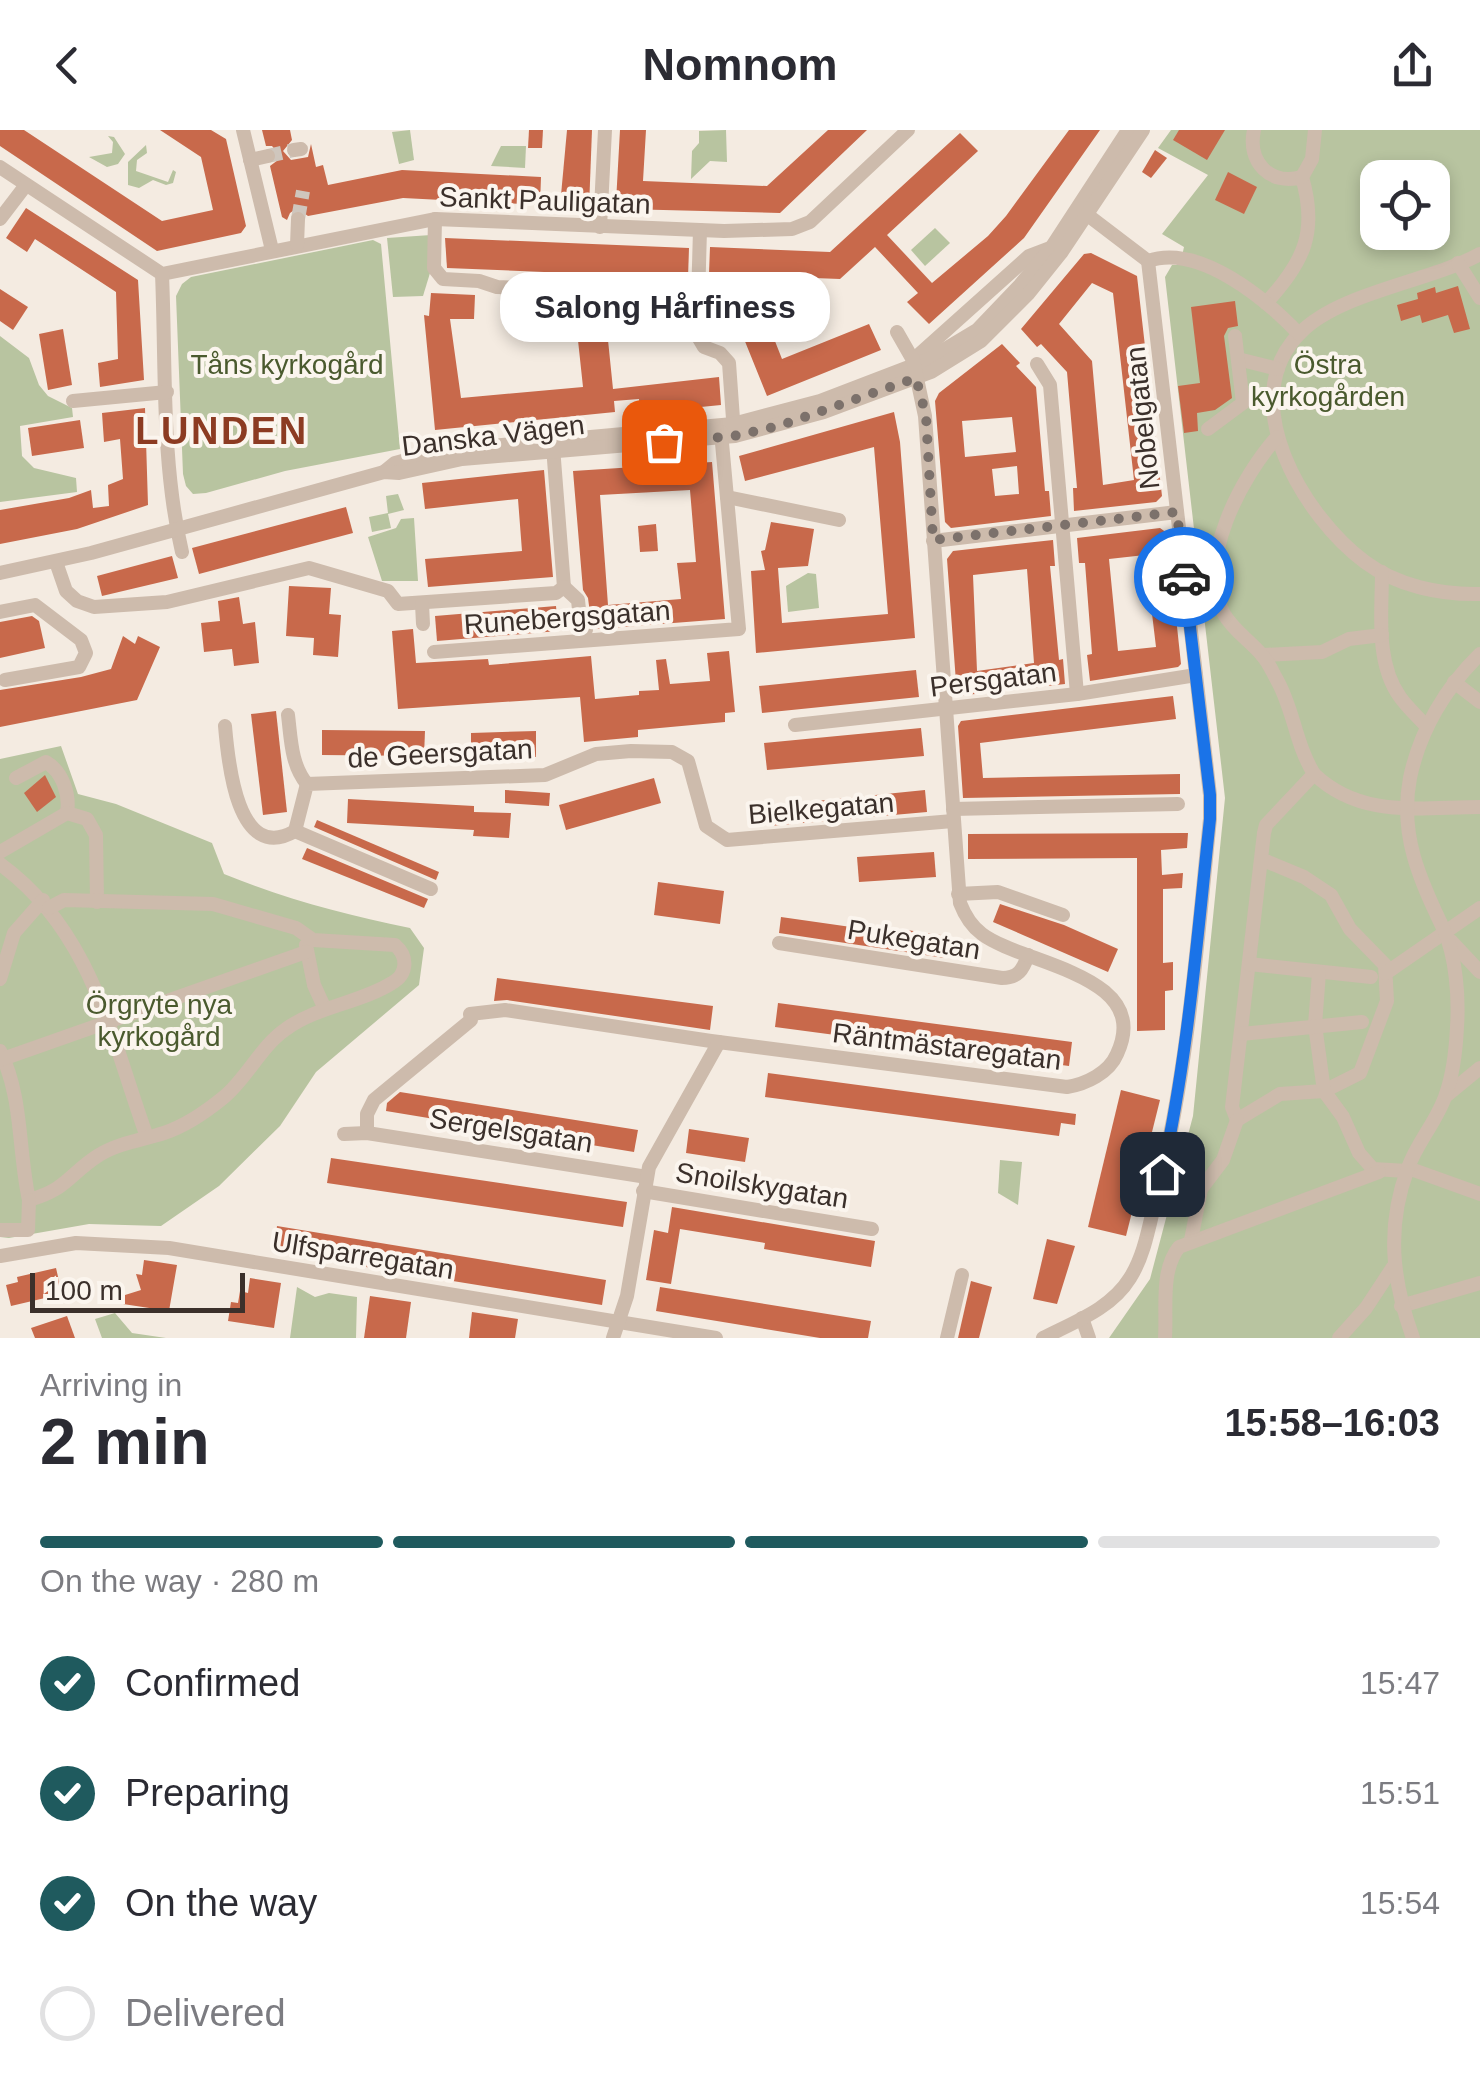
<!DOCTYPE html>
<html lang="en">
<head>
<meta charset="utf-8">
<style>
	:root { --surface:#fff; --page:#f7f7f7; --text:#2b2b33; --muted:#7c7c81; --line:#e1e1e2; --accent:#1f5a5e }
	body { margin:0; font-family:Helvetica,sans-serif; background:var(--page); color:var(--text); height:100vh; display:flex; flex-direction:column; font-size:38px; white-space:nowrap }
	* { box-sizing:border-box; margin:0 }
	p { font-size:32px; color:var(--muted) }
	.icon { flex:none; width:55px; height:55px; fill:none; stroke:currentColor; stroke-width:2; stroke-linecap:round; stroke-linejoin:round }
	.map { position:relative; height:1208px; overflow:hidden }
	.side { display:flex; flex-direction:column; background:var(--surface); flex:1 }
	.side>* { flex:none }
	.fabs { position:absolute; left:1360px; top:30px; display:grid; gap:20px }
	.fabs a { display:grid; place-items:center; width:90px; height:90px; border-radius:20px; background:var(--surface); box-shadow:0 5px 15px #0003; font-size:50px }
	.scale { position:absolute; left:30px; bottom:25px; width:215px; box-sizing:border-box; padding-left:10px; border:5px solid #3b302b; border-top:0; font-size:28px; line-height:35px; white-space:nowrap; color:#3b302b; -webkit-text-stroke:8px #fbf5ee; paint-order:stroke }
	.pin { position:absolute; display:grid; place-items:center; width:85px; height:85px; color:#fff; margin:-42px; border-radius:20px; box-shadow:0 5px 15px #0006 }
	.courier { position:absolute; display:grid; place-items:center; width:100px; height:100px; margin:-50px; border:8px solid #1a73e8; border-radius:50%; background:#fff; color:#222; box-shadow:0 2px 12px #0007 }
	.bubble { position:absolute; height:70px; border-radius:30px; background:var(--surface); box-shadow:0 5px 15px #0003; font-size:32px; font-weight:800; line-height:70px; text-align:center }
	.head em { font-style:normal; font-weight:800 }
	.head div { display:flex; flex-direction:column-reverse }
	.head { display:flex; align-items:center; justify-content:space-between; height:170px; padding:0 40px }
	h1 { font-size:65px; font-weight:800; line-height:75px }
	.bar { display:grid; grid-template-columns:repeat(4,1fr); gap:15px 10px; align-content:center; height:120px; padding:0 40px }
	.bar i { height:12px; border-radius:8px; background:var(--line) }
	.bar .active { background:var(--accent) }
	.bar p { grid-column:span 4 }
	ol { padding:0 40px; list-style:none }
	li { display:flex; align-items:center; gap:30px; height:110px }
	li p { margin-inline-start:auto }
	li .icon { padding:10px; border-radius:50%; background:var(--accent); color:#fff; stroke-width:4 }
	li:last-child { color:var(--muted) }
	li i { width:55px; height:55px; border:5px solid var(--line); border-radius:50% }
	header { display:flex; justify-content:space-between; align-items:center; height:130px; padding:0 40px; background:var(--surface); font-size:45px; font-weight:800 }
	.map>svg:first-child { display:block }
	.green { fill:#b8c4a0; fill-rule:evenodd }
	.building { fill:#c8694b; fill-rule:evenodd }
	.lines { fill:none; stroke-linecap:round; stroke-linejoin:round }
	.minor-tunnel { stroke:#cfc6bd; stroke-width:14; stroke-dasharray:14 7; stroke-linecap:butt }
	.minor { stroke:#cdbbac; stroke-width:14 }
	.done { stroke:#7c716b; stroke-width:10; stroke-dasharray:0 18 }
	.route { stroke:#1a73e8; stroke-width:12 }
	.labels { text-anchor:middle; stroke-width:8; stroke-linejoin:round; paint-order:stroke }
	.street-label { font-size:28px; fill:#3b302b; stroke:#fbf5ee }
	.park-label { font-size:28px; fill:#4a5a2e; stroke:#fbf5ee }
	.district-label { font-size:38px; font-weight:bold; letter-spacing:2.5px; fill:#8c3b22; stroke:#fbf5ee }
</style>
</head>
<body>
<header><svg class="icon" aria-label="back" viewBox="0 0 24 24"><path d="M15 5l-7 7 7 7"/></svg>Nomnom<svg class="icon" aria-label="share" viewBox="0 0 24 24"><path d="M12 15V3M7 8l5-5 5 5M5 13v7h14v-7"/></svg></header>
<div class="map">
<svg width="1480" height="1208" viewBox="0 0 1480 1208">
	<rect width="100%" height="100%" fill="#f4ebe1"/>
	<g class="green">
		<path d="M410,0L414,30L399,34L392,2Z"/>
		<path d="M726,0L727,32L710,31L691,49L692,21L699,13V1Z"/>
		<path d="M1171,0H1480V1208H1109L1150,1149L1193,986L1225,668L1165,147L1172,135H1180L1184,117L1162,104L1208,45L1158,18ZM1378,48H1432V102H1378Z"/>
		<path d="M108,6L114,7L125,24L118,34L107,37L89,27L112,23L113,12Z"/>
		<path d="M146,15L147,23L137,30L136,41L168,52L173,40L176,42L173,53L166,55L153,50L139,58L128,55V32Z"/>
		<path d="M501,16H526L525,38L491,36Z"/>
		<path d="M935,98L950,113L925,136L911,120Z"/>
		<path d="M431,105L430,143L423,166L393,167L387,108Z"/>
		<path d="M373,110L381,114L400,319L285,341L206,363L193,364L186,356L183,344L176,166L182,154L191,147Z"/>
		<path d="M0,206L29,228L39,255L48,266L72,278L73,287L20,296L22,326L34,338L76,348L77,362L0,372Z"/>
		<path d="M398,364L404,380L388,384L391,398L372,402L369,387L388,383L386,366Z"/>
		<path d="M414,388L418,451H382L368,407L396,398L401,389Z"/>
		<path d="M808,443L816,444L819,478L788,482L786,456Z"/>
		<path d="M61,616L78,664L116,674L212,713L224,744C285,769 345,785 410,798L424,818L419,855L316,942L280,996L219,1056L161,1096L89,1094L9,1108L0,1107V629Z"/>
		<path d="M1000,1030L1022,1032L1018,1075L998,1063Z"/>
		<path d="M297,1157L315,1167L329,1163L357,1167L356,1208H290Z"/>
		<path d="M115,1183L132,1203L166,1208H102L95,1189Z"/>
	</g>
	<g class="building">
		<path d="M0,0H24L162,91L213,80L201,27L160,0H211L226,9L246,96L241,103L157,121L0,16Z"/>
		<path d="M262,0H290L292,10L283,21L291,30L308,27L311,14L316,37L323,35L328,55L402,40L541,47L540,75L403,68L308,86L297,78L290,83L287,90L282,87L270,36L278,30V23L272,16H266Z"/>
		<path d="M529,0H543L542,18H528Z"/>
		<path d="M567,0H592L589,78L560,76Z"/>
		<path d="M620,0H646L643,51L767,56L828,0H867L780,83L623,79L616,72Z"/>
		<path d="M1069,0H1100L1024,108L929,194L907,172L918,163L875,117L840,149L709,144L710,117L830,122L960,3L978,21L887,105L932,153L988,106L1006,86Z"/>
		<path d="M1179,0H1225L1207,30L1173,10Z"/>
		<path d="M1155,20L1167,28L1151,48L1142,42Z"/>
		<path d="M1228,42L1257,57L1244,84L1215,70Z"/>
		<path d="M26,78L138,150L144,250L100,257L98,233L118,229L116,162L35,109L27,122L6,108Z"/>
		<path d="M445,108L689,118L688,148L447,138Z"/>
		<path d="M1091,123L1137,146L1162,366L1156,372L1074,381L1073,358H1077L1067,242L1041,214L1037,217L1021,199L1084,124ZM1092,153L1113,163L1134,350L1103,355L1092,231L1059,194Z"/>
		<path d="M1458,156L1470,199L1454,203L1448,185L1422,193L1420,185L1401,191L1397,175L1418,169L1417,163L1435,157L1436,163Z"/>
		<path d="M0,159L28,177L13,200L0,191Z"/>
		<path d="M431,163L475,165L474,189H450L461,268L583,257L574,173L595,171H604L613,259L719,247L721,275L640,283L639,269L614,271L615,282L435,300L424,185L429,186Z"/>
		<path d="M1235,171L1238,196L1228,198L1224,206L1232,268L1215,280L1197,283L1198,301L1184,303L1178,256L1200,253L1191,177Z"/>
		<path d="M708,177L762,178L782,229L869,194L881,220L767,266L742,204L708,203Z"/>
		<path d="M63,199L72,255L48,260L39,204Z"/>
		<path d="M1002,214L1020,233L1016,236L1036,257L1045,361H1049L1051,386L951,398L945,392L935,271L939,263ZM1012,287L1016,322L965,327L962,291ZM1017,336L1019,364L995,366L992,339Z"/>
		<path d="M145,278L148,375L77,399L0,414V380L69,368L91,360L93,378L109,376L108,355L123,349L120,309L104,312L102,283Z"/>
		<path d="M894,282L900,312L915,508L756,523L751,441L765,440L761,421L765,420L771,392L814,399L808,436L778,438L782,493L888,484L874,317L745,351L739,326Z"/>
		<path d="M80,290L84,318L32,326L28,298Z"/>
		<path d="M712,332L725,489L596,499L591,491L588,468L583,460L573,341ZM690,360L696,432L677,433L681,469L608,475L600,365Z"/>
		<path d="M544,340L553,447L428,457L425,429L522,421L518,369L425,379L422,353Z"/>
		<path d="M346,377L353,403L199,444L192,418Z"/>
		<path d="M656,394L658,421L640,422L638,396Z"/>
		<path d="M1160,398L1167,403L1181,534L1178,537L1090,551L1087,525L1092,524L1085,433H1079L1077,408ZM1145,425L1156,517L1118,521L1109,429Z"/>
		<path d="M1053,410L1055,436H1050L1059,530L1063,529L1065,554L957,566L947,429L953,421ZM1027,439L1034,533L977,541L973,445Z"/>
		<path d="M172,426L178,448L102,466L97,446Z"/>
		<path d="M289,456L331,458L329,484L341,485L338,527L313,525L314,508L286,506Z"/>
		<path d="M239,467L243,494L255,492L259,533L234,536L232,519L204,522L201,493L220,491L218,471Z"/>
		<path d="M556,476L558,501L437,511L435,486Z"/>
		<path d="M32,486L39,491L45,518L0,528V492Z"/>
		<path d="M413,499L416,533L488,529L489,535L591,526L595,569L639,565V561L659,560L656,530L666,529L670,554L710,551L707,523L729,521L735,582L725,583V592L638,600V607L584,612L580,567L398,579L392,501Z"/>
		<path d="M123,506L135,514L138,506L160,517L137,570L0,597V560L81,547L111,539Z"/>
		<path d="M916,540L919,567L762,583L759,556Z"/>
		<path d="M1173,566L1176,589L980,613L983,648L1180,644V664L963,668L958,596L961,591Z"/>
		<path d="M276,581L287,682L263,685L251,584Z"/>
		<path d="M921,598L924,626L767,640L764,613Z"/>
		<path d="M322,600L425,601L424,626L322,625Z"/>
		<path d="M536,601V627L471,629V603Z"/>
		<path d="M45,645L56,667L37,682L24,663Z"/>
		<path d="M654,648L661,673L566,700L559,675Z"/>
		<path d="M505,660L550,663L549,676L505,673Z"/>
		<path d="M925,660L927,682L769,696L767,676Z"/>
		<path d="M348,669L474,676V682L511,683L509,708L473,706L474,700L347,693Z"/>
		<path d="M317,690L439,742L436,750L314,697Z"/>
		<path d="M1188,703L1187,718L1161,720L1162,745L1183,743L1182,758L1163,759V833L1173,832V860L1165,861V900L1137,901V728L968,729V704Z"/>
		<path d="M307,718L428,769L424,778L302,729Z"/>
		<path d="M934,722L936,747L859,752L857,727Z"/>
		<path d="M658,752L724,761L720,794L654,785Z"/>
		<path d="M1000,774L1064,795L1118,819L1108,842L993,792Z"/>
		<path d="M781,787L872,800V795L948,806L945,828L779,803Z"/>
		<path d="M497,848L713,876L710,900L507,870L494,871Z"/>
		<path d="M778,873L1072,912L1069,936L775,897Z"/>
		<path d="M768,943L1076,984L1075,995L1061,993L1059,1006L765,967Z"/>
		<path d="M1121,960L1160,970L1126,1106L1088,1097Z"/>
		<path d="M400,962L638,1000L634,1022L386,981L387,973Z"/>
		<path d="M689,999L749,1008L745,1032L686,1023Z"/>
		<path d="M331,1028L627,1072L623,1097L327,1053Z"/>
		<path d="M672,1077L875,1111L871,1137L764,1119L765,1113L680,1099L671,1154L646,1150L654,1100L668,1103Z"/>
		<path d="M277,1096L606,1150L602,1175L273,1122Z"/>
		<path d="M1047,1109L1075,1116L1057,1174L1033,1169Z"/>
		<path d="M144,1130L177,1135L169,1181L123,1174L125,1165L141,1160L136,1144L142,1145Z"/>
		<path d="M56,1138L62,1164L11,1176L6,1155L18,1152L17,1147Z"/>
		<path d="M250,1148L281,1153L274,1198L228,1191L231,1172L238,1173L240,1161L248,1163Z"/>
		<path d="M971,1151L992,1157L979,1208H958Z"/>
		<path d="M660,1157L871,1191L868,1208H820L656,1181Z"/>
		<path d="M370,1166L411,1172L406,1208H364Z"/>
		<path d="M472,1182L518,1189L515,1208H469Z"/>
		<path d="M67,1186L75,1208H35L31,1198Z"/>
	</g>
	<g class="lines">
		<g class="minor-tunnel">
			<path d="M268,26L294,20"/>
			<path d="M298,89L303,61"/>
		</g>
		<g class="minor">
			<path d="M243,0L272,120"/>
			<path d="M1254,0C1247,32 1270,56 1302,47C1318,102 1304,132 1266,173"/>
			<path d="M294,20L301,19"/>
			<path d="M250,30L268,26"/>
			<path d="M0,37L162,144L435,89L724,101L792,99L810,92L908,0"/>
			<path d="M1302,47L1312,29L1315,0"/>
			<path d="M1081,80L1148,131"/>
			<path d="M0,89L26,55"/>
			<path d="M435,89L434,138L443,149L479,151L497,157L667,163"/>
			<path d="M600,97L605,0"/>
			<path d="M700,100L697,205L704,217L720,223L729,233L734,303"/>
			<path d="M297,115L298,89"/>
			<path d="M1480,124C1429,152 1340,162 1300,203C1233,270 1304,387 1365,432C1397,456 1441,465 1480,464"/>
			<path d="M1148,131C1199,113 1266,169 1299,204"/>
			<path d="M1458,133L1480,168"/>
			<path d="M162,144C166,236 161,332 182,422"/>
			<path d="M1238,229L1278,239"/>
			<path d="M913,230L1029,126L1050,118"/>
			<path d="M1037,234L1050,255L1077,564"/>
			<path d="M73,271L167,262"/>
			<path d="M1208,299L1243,273L1235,206"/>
			<path d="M553,317L564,457"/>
			<path d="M384,342L395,333L406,330L491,316L733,294L820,271L927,230L977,200L1020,155L1051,118L1128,0"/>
			<path d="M727,367L839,390"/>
			<path d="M933,411L1177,382"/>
			<path d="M56,432L66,461L77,471L94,477L167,472L309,438L388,461L398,474L556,463L564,457"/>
			<path d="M1382,442C1382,482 1375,532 1400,567C1407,577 1418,587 1427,597"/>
			<path d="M0,443L91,423L384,342L399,343L462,329L735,306L824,282L931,242L981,211L1029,163L1061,123L1143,0"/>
			<path d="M564,457L578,470L581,499L586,500"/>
			<path d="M422,474L423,494"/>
			<path d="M0,482L35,475L81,510L86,523L79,537L5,550"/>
			<path d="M434,522L739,499L721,302"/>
			<path d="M1263,525L1322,522L1349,509L1382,505"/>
			<path d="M1454,552L1480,572"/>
			<path d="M288,585C291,609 291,635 307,654"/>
			<path d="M795,595L1077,564L1196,545"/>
			<path d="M225,596C228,631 237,735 295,701L307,654L545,645L596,624L631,621L672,622L688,631L706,696L727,710L953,691"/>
			<path d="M1314,644C1361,689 1420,677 1480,677"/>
			<path d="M16,648L46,632C63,642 70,665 67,683"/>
			<path d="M953,679L1178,674"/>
			<path d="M295,701L431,759"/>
			<path d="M0,722L67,683L87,689L96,705L97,772"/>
			<path d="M1261,729L1304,747L1331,765L1350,799L1385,835L1387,871L1360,943L1324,961L1280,964L1237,990L1232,977L1264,703L1266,695L1314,644C1295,613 1294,580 1277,550C1272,541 1268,531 1261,524C1249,510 1233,500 1224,484C1195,432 1242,346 1277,307"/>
			<path d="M0,734C92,801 111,907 147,1007"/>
			<path d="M958,764L998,762L1063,785"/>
			<path d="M1451,811L1480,842"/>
			<path d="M779,813L1002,848C1018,848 1023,840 1028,825"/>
			<path d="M306,815L314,855L325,879"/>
			<path d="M1249,834L1371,847"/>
			<path d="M1319,843L1315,895L1324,961L1343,987L1359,1023L1373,1039L1407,1041"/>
			<path d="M1386,843L1480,778"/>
			<path d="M0,849L14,803L43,770"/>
			<path d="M1241,904L1362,892"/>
			<path d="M0,921C23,967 18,1020 29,1070C68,1059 69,1044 99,1025C119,1013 142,1010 164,1003C185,996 207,981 224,967C247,948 261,916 286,899C318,876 360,873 392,853C408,844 408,826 395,815L313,810L296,798L213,774L64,770L49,778"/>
			<path d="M0,930L306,822"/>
			<path d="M1447,965L1480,938"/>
			<path d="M367,1003V984L374,970L471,890L470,884L505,880L711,911L1067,957C1086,954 1109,943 1117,924C1154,844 1023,835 982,804C971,796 965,786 960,773L925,286L913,230L897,202"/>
			<path d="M344,1004L367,1003L647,1047"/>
			<path d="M1408,1038L1480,1064"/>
			<path d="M643,1061L872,1099"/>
			<path d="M0,1100H28L29,1070"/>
			<path d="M1191,1110L1201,1059L1223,1030L1237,990"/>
			<path d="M0,1126L76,1113L169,1118L716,1208"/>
			<path d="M1401,1176L1480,1153"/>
			<path d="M1082,1188L1089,1208"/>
			<path d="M613,1208L627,1166L649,1037L719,912"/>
			<path d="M947,1208L962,1145"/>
			<path d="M1043,1208C1074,1192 1111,1179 1130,1148C1146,1123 1150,1089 1158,1060C1188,938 1197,814 1210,689V665L1148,131"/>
			<path d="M1165,1208C1167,1179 1160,1141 1179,1117L1379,1042"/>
			<path d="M1339,1208L1366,1178L1393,1137"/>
			<path d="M1413,1208C1392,1150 1386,1097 1408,1038C1417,1012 1438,990 1446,964C1453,944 1456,918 1457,897C1459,867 1456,827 1444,800C1420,750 1399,705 1410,648C1420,600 1446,557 1480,524"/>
		</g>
	</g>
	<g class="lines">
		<path class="done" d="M664,312L734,306L779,296L916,248L926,286L933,410L1177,382L1184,447"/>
		<path class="route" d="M1162,1044C1188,927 1197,808 1210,689V665L1184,447"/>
	</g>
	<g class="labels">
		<g class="street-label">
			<text transform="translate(545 70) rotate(2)" y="10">Sankt Pauligatan</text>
			<text transform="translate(1142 288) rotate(-96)" y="10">Nobelgatan</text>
			<text transform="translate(493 305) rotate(-7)" y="10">Danska Vägen</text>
			<text transform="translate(567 487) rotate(-4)" y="10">Runebergsgatan</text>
			<text transform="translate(993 549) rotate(-7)" y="10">Persgatan</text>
			<text transform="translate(440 623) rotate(-3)" y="10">de Geersgatan</text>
			<text transform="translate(821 678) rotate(-5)" y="10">Bielkegatan</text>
			<text transform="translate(914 809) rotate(9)" y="10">Pukegatan</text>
			<text transform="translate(947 916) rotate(7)" y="10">Räntmästaregatan</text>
			<text transform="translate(511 1000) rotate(9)" y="10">Sergelsgatan</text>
			<text transform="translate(762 1055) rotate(9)" y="10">Snoilskygatan</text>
			<text transform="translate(363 1125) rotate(9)" y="10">Ulfsparregatan</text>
		</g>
		<g class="park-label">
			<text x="287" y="244">Tåns kyrkogård</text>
			<text x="1328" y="244">Östra<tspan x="1328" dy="32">kyrkogården</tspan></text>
			<text x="159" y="884">Örgryte nya<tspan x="159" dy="32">kyrkogård</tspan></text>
		</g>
		<g class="district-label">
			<text x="222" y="314">LUNDEN</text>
		</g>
	</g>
</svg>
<div class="fabs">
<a><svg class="icon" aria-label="locate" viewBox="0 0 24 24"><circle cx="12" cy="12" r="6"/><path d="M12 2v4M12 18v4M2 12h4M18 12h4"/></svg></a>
</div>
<div class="scale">100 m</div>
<div class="pin" style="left:664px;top:312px;background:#ea580c"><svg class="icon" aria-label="bag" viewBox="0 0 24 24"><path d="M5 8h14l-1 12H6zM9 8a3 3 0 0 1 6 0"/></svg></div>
<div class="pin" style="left:1162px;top:1044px;background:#1f2937"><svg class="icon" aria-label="home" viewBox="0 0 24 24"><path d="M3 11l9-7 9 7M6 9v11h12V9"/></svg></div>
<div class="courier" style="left:1184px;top:447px"><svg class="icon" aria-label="car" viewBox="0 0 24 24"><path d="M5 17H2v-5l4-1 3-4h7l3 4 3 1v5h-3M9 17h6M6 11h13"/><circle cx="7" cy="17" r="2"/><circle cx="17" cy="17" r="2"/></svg></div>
<div class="bubble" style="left:500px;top:142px;width:330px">Salong Hårfiness</div>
</div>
<section class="side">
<div class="head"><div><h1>2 min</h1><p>Arriving in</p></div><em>15:58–16:03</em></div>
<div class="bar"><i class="active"></i><i class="active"></i><i class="active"></i><i></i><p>On the way · 280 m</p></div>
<ol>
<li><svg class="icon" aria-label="check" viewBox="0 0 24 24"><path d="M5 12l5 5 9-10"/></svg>Confirmed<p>15:47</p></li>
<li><svg class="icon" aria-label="check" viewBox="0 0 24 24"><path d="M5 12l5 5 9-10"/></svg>Preparing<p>15:51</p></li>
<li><svg class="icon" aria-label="check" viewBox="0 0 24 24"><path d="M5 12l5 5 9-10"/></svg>On the way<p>15:54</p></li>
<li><i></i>Delivered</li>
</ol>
</section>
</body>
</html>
